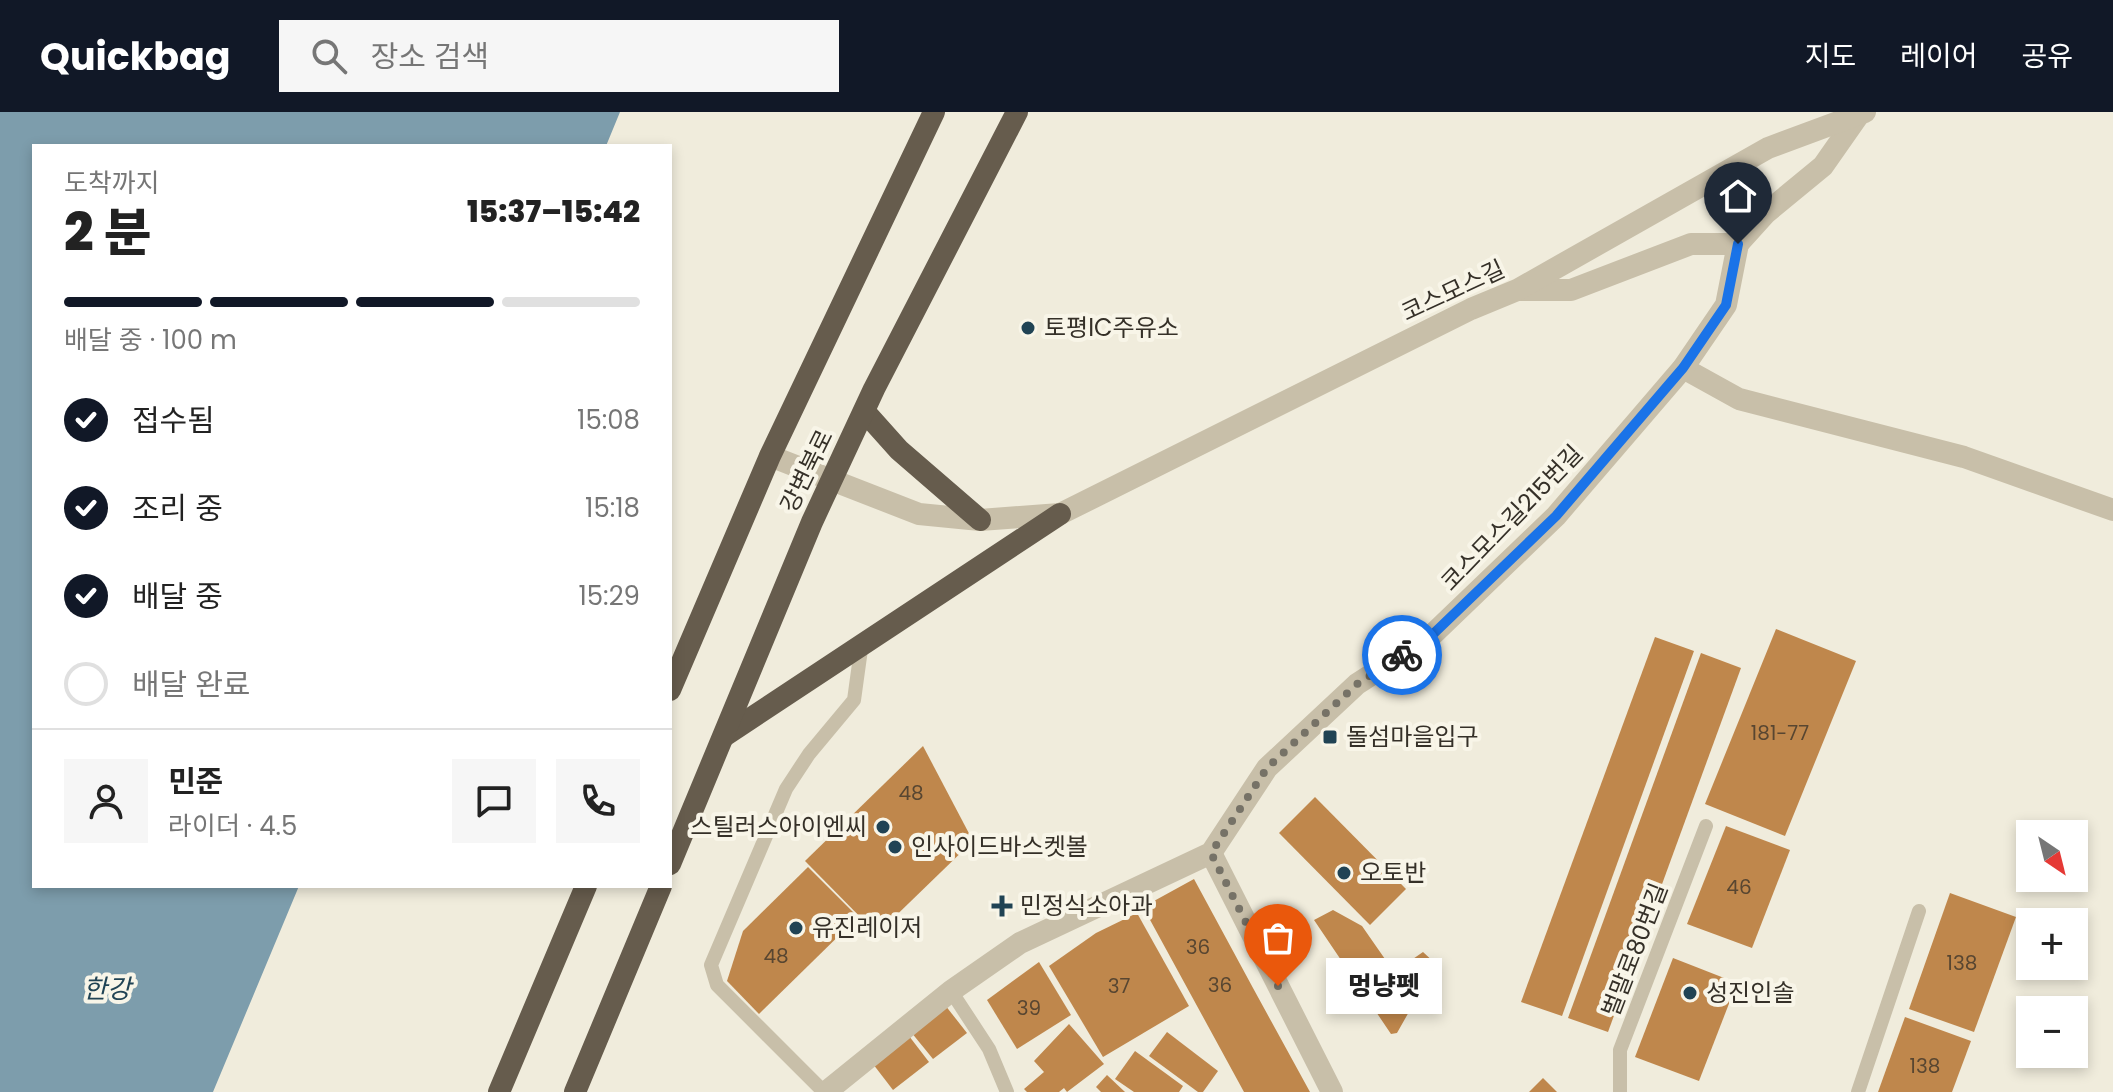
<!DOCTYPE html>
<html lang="ko">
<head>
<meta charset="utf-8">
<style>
	:root { --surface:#fff; --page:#f6f6f6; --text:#222; --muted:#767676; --line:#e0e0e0; --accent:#111827 }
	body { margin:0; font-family:Poppins,"Noto Sans KR",sans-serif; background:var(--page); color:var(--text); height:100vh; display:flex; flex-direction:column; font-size:30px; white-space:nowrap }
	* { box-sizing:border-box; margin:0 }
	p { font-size:26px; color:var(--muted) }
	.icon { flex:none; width:44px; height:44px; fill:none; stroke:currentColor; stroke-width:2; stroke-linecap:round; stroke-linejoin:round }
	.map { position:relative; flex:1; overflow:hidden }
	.drawer { position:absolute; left:32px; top:32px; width:640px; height:744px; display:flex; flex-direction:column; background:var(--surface); border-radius:0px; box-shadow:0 4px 12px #0003 }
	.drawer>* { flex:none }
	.needle { width:52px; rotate:145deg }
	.tools { position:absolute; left:2016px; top:708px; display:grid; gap:16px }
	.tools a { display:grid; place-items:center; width:72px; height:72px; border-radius:0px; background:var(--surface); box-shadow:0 4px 12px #0003; font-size:40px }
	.pin { position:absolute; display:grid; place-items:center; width:68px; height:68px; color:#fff; margin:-82px -34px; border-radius:50% 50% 50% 0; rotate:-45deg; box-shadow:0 0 8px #0007 }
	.pin .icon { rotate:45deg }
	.courier { position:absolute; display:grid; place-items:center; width:80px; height:80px; margin:-40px; border:6px solid #1a73e8; border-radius:50%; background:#fff; color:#222; box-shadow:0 2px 10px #0007 }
	.bubble { position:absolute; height:56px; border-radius:0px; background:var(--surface); box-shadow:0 4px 12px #0003; font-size:26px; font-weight:800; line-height:56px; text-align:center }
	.summary em { font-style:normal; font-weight:800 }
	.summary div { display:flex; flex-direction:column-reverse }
	.summary { display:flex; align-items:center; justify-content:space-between; height:136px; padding:0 32px }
	h1 { font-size:52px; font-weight:800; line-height:60px }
	.bar { display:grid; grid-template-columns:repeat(4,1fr); gap:12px 8px; align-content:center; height:96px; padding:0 32px }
	.bar i { height:10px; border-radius:6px; background:var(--line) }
	.bar .on { background:var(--accent) }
	.bar p { grid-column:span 4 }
	.line { display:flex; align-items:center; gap:20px; padding:0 32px; border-top:2px solid var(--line) }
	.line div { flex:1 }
	.round { display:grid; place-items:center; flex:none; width:84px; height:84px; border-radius:0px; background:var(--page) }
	ol { padding:0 32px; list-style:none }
	li { display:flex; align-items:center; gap:24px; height:88px }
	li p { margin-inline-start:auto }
	li .icon { padding:8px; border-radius:50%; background:var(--accent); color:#fff; stroke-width:4 }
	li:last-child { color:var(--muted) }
	li i { width:44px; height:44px; border:4px solid var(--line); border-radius:50% }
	header { display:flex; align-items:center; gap:48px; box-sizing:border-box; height:112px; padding:0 40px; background:var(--accent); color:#fff }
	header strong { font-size:38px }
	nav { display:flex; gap:44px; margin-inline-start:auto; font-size:28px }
	.search { width:560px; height:72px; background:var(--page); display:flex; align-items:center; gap:20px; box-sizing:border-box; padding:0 28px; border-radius:0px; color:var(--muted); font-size:30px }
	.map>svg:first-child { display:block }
	.water { fill:#7d9dac }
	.building { fill:#bf874c }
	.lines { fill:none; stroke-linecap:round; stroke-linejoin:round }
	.service { stroke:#c8bfa9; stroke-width:14 }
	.minor { stroke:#c8bfa9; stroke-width:22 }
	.tertiary { stroke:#c8bfa9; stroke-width:22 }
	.trunk { stroke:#665c4d; stroke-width:22 }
	.done { stroke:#767267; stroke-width:8; stroke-dasharray:0 14.4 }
	.route { stroke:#1a73e8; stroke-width:10 }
	.poi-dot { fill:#204354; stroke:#f8f5e8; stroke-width:3 }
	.labels { text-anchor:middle; stroke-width:8; stroke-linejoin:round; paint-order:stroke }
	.number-label { font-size:20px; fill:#584631 }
	.street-label { font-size:24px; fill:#353028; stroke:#f8f5e8 }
	.poi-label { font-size:24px; fill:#353028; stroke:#f8f5e8; text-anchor:start }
	.water-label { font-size:26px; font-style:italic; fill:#204354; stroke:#f8f5e8 }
</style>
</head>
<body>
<header>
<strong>Quickbag</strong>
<div class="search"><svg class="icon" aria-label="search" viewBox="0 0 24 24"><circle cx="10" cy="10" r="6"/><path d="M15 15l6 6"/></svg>장소 검색</div>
<nav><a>지도</a><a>레이어</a><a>공유</a></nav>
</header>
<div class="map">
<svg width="2113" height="980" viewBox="0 0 2113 980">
	<rect width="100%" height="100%" fill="#f0ecdc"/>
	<path class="water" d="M0,0H620L606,34H34V774H299L213,980H0Z"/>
	<g class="building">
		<path d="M1776,517L1856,549L1785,724L1705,692Z"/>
		<path d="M1655,525L1694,539L1562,904L1521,890Z"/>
		<path d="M1701,541L1741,556L1608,920L1568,906Z"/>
		<path d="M923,634L973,729L877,822L805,749Z"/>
		<path d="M1315,685L1406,777L1370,813L1279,721Z"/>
		<path d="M1726,714L1790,738L1752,836L1687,812Z"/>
		<path d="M808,755L858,805L759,902L727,869L743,819Z"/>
		<path d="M1194,767L1253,876L1310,980H1244L1143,795Z"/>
		<path d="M1950,781L2016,805L1974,920L1909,897Z"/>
		<path d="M1333,798L1362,814L1394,860L1423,840L1436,852L1397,921L1391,922L1314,808Z"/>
		<path d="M1137,801L1189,894L1103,945L1049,854L1096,821Z"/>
		<path d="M1673,846L1737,871L1699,969L1635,945Z"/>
		<path d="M1039,850L1071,903L1017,937L987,888Z"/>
		<path d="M945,893L967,921L933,947L911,920Z"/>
		<path d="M1905,905L1971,929L1952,980H1878Z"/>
		<path d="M1069,912L1104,952L1067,980L1064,976L1059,980H1027L1024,977L1044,960L1034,949Z"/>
		<path d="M1167,920L1218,959L1203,980H1198L1149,944Z"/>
		<path d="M909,924L929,950L893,978L873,952Z"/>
		<path d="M1135,939L1183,974L1179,980H1134L1115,967Z"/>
		<path d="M1107,963L1125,980H1101L1096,975Z"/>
		<path d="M1543,966L1557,980H1529Z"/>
	</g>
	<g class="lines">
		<g class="service">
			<path d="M951,879L989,937L1007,980"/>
			<path d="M824,980L717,873L711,853L786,677L809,642L854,588L862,530"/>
			<path d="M1620,980V938L1706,714"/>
			<path d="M1858,980L1919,799"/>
		</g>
		<g class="minor">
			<path d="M1519,178H1571L1691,132H1738L1766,101L1823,54L1858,4"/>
			<path d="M1683,256L1739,287L1964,345L2113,398"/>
			<path d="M770,344L919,402L980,408L1060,402L1471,197L1517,178L1768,36L1865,0"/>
			<path d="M826,980L951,879L1020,831L1211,741L1267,656L1357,572L1430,525L1556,404L1683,256L1726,193L1738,132"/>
		</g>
		<path class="tertiary" d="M1211,741L1332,980"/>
		<g class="trunk">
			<path d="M865,300L899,338L980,408"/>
			<path d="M670,578L770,344L934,0"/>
			<path d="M724,624L1060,402"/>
			<path d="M670,752L812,410L874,277L1017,0"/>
			<path d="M499,980L586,774"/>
			<path d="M575,980L661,774"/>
		</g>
	</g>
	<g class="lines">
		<path class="done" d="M1278,874L1211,741L1267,656L1357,572L1402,543"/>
		<path class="route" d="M1402,543L1430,525L1556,404L1683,256L1726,193L1738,132"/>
	</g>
	<g class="poi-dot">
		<circle cx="1028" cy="216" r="8"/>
		<rect x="1322" y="617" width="16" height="16" rx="4"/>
		<circle cx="883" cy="715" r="8"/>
		<circle cx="895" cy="735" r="8"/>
		<circle cx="1344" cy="761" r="8"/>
		<path d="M998 782h8v8h8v8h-8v8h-8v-8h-8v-8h8z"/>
		<circle cx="796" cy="816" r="8"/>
		<circle cx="1690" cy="881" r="8"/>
	</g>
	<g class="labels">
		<g class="number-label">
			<text x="1780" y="628">181-77</text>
			<text x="911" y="688">48</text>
			<text x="1739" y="782">46</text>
			<text x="1198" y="842">36</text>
			<text x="776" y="851">48</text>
			<text x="1962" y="858">138</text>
			<text x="1220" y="880">36</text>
			<text x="1119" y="881">37</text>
			<text x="1029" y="903">39</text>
			<text x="1925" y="961">138</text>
		</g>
		<g class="street-label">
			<text transform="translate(1453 179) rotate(-25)" y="8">코스모스길</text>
			<text transform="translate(807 359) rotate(-64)" y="8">강변북로</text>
			<text transform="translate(1512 406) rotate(-46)" y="8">코스모스길215번길</text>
			<text transform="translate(1635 838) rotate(-69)" y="8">벌말로80번길</text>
		</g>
		<g class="poi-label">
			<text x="1044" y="224">토평IC주유소</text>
			<text x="1346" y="633">돌섬마을입구</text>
			<text x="867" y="723" text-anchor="end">스틸러스아이엔씨</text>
			<text x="911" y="743">인사이드바스켓볼</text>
			<text x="1360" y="769">오토반</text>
			<text x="1020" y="802">민정식소아과</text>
			<text x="812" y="824">유진레이저</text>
			<text x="1706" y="889">성진인솔</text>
		</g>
		<g class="water-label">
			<text x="107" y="886">한강</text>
		</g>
	</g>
</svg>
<div class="tools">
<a><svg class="needle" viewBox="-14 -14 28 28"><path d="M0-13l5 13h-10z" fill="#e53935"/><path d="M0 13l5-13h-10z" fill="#767676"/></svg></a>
<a>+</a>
<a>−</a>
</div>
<div class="pin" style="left:1278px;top:874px;background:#ea580c"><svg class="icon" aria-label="bag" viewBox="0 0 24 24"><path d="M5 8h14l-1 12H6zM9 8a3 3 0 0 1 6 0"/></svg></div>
<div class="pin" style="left:1738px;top:132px;background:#1f2937"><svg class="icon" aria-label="home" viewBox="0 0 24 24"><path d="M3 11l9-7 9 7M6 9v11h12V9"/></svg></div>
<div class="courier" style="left:1402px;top:543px"><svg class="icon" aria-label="bike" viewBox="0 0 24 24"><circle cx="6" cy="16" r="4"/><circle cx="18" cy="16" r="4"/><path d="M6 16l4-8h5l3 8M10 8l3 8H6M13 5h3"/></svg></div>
<div class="bubble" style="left:1326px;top:846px;width:116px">멍냥펫</div>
<section class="drawer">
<div class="summary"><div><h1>2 분</h1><p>도착까지</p></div><em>15:37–15:42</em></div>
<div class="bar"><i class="on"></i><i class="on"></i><i class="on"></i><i></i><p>배달 중 · 100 m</p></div>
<ol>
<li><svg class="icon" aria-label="check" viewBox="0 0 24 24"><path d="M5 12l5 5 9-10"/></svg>접수됨<p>15:08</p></li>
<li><svg class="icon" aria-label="check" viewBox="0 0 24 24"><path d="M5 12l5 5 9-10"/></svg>조리 중<p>15:18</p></li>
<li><svg class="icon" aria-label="check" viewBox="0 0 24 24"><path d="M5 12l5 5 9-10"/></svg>배달 중<p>15:29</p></li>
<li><i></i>배달 완료</li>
</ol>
<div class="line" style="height:144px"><a class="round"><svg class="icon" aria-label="person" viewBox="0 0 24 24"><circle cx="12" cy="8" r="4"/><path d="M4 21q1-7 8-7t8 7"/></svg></a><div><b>민준</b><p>라이더 · 4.5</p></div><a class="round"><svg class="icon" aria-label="chat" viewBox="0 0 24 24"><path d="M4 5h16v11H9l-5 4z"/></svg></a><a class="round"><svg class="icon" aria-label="phone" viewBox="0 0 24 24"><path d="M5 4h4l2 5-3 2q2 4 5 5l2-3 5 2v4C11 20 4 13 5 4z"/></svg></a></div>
</section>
</div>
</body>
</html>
